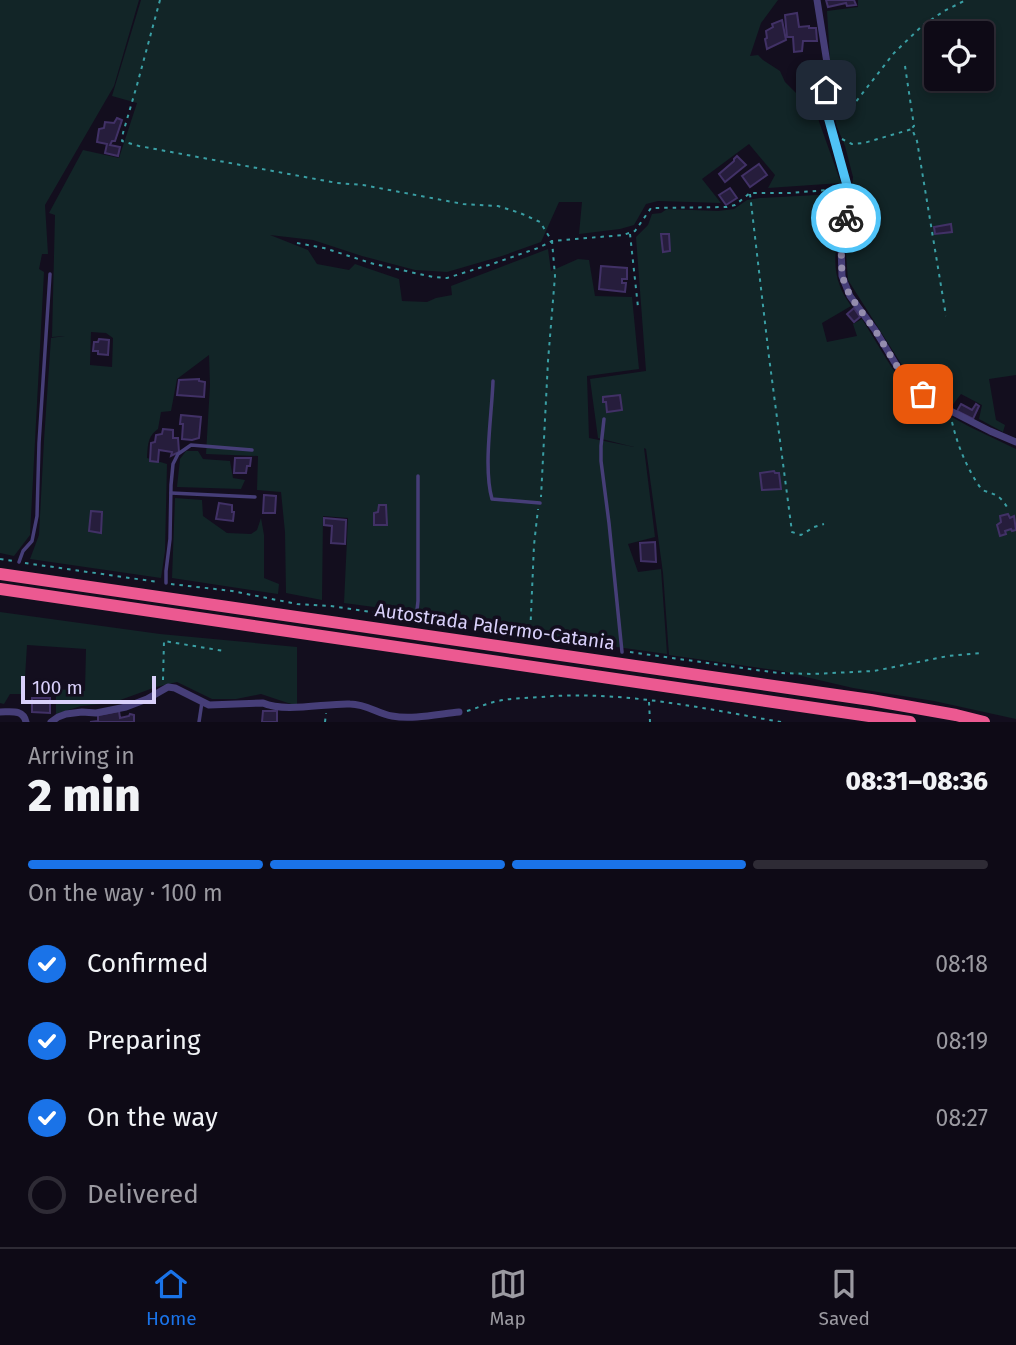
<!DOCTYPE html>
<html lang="en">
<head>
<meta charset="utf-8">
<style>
	:root { --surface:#0e0a16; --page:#17131f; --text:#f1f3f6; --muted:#9b9aa1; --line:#2e2b35; --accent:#1a73e8 }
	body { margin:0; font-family:"Fira Sans",sans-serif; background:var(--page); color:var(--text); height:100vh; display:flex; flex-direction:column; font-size:26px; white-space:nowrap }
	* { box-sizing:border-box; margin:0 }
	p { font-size:23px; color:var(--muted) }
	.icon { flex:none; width:38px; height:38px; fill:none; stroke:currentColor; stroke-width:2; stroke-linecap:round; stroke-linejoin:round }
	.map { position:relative; height:722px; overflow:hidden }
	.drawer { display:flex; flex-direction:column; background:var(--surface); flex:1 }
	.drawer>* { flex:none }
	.fabs { position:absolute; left:924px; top:21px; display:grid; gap:14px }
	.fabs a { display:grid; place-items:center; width:70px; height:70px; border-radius:7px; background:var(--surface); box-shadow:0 4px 10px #0003,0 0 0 2px var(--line); font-size:35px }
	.scale { position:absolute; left:21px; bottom:18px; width:135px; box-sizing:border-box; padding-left:7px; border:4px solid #d9d0fa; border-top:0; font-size:19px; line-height:24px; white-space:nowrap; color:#d9d0fa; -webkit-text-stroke:5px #130e1e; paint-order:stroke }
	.pin { position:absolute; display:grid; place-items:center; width:60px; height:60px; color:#fff; margin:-30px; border-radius:14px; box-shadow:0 4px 10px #0006 }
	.courier { position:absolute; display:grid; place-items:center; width:70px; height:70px; margin:-35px; border:5px solid #4fc3f7; border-radius:50%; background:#fff; color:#222; box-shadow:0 2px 9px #0007 }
	.head em { font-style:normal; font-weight:800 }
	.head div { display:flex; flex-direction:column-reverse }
	.head { display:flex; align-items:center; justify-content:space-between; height:119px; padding:0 28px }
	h1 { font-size:46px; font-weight:800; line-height:52px }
	.bar { display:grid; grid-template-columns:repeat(4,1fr); gap:10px 7px; align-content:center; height:84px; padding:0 28px }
	.bar i { height:9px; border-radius:5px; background:var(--line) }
	.bar .on { background:var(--accent) }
	.bar p { grid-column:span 4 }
	ol { padding:0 28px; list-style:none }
	li { display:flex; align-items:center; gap:21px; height:77px }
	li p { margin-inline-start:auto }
	li .icon { padding:7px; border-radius:50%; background:var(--accent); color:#fff; stroke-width:4 }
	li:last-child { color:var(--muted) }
	li i { width:38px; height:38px; border:4px solid var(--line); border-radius:50% }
	.tabs { display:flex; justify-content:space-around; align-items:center; height:98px; border-top:2px solid var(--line); background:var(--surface); font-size:19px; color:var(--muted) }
	.tabs a { display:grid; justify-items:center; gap:4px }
	.tabs .on { color:var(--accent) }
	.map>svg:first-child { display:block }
	.green { fill:#122527; fill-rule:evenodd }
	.building { fill:#261d3c; stroke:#413166; stroke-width:2 }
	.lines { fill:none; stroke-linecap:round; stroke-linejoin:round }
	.path { stroke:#3a9fa4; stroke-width:2; stroke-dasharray:3.5 5; stroke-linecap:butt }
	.lane { stroke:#463e78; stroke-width:3.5 }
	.street { stroke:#463e78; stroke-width:7 }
	.highway { stroke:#ec5991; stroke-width:12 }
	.done { stroke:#948cad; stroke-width:7; stroke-dasharray:0 12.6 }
	.route { stroke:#4fc3f7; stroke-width:9 }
	.labels { text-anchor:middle; stroke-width:7; stroke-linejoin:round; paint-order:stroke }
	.street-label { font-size:19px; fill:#d9d0fa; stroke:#130e1e }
</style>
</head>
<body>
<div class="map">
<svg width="1016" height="722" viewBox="0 0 1016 722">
	<rect width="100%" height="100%" fill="#130e1e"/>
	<g class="green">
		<path d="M0,0H139L114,86L45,205L48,254H42L39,269L44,272L30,535L14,556L0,553Z"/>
		<path d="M141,0H778L761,23L750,56L758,55L763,60L780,71L785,82L816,113L841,183L768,188L775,175L749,144L702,179L721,203L658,201L646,204L634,225L620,229L579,234L582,202H559L541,242L502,256L447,272L415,270L362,256L313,240L270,235L308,250L317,264L349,270L355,264L399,279L402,301L427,302L436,298L452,295L451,286L548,249L551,271L578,259L589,260L595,296L632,297L639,369L587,376L589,438L634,447L598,438L590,379L646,371L636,237L648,225L652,214L661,213L667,209L718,211L734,209L747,200L760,198L836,194L843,196C843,225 828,257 840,286C842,293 847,299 851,306L822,323L827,342L857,336L853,324L862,319L892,368L913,396L970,427L1016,449V719L934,701L853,688L806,677L782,671L669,655L663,573L646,449L644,448L655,537L628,544L638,572L661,569L667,654L552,638L519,629L464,619L344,603L348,518L323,516L322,600L286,593L285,532L281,492L257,490L258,456L206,454L210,385L209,355L177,379L171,411L161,412L158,429C147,437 148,446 147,458L167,464L165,551L161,578L30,559L39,535L44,440L51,338L65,336L52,337L55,215L49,213L83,150L119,158L137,103L112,96ZM91,332L106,333L113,338L112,367L90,365Z"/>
		<path d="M858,0H1016V375L989,379L996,420L1005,425L1003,432L979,419L982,405L961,394L951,407L929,393L907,373L848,280L846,254L853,177L845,146L837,127L833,110L827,11L858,7ZM936,33H982V79H936Z"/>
		<path d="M186,451H198L203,459L230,461L233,478L245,480L241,489L177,487L180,459Z"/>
		<path d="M175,498L202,500L203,516L227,533L251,534L257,530L261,518L264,535V578L279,584L278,594L172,578Z"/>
		<path d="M0,612L160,634L297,647V706L261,694L236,699H212L177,682L156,687L112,703L81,706L56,714V689L85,691L86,649L27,645L24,694H10L4,704L0,703Z"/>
	</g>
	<g class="building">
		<path d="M826,0H854L856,5L847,6L846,3L828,7Z"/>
		<path d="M797,13L799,27L809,26V28H816L817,41H803L802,51L794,52L793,37H787L785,15Z"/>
		<path d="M782,20L786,40L767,49L765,39L767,38L766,31L773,27L772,24Z"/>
		<path d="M117,118L122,120L115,141H112L110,145L120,147L118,156L105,153L107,144L97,142L99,129L104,128L105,122L114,123Z"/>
		<path d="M737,156L746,165L725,182L719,174L734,161V159Z"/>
		<path d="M759,164L767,175L750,187L742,176Z"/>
		<path d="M730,188L737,198L726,205L719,195Z"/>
		<path d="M871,210V221L868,222V231L858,232L857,223L860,222V211Z"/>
		<path d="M951,224L952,232L935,234L934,227Z"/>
		<path d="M661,234H669L670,251L663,252Z"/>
		<path d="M601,266L627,268V279H622V283H626L625,292L599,289Z"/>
		<path d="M854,308L860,317L854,322L847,314Z"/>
		<path d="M99,339L109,340L108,355L98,354V351H93L94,342H98Z"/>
		<path d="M199,379V381L205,382L204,397L177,395L179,380Z"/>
		<path d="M620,395L622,410L607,412L606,402H603V397Z"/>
		<path d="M961,404L972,410L976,404L979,406L973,419L957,411Z"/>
		<path d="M181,415L201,417L199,438L192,440L182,439L183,424H180Z"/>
		<path d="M163,429L173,430V438H178L179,452L171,456L172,452L159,450L158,462L150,461L151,443L155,442L156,435L162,434Z"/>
		<path d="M235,458H251L250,466H247L246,473H234Z"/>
		<path d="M774,471L775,473H779L781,489L762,490L760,473Z"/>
		<path d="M264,495L276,496L275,513H263Z"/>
		<path d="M219,503L232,505V512H234L233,521L216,519Z"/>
		<path d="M379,505H386L387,525H374V513L378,512Z"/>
		<path d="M91,511L102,512L101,533L89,531Z"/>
		<path d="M1008,514L1010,518L1014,516L1016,530L1012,531L1011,529L1005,531L1006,534L1000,536L997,525L1001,522L1000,516Z"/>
		<path d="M324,518L346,520L345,544L331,543L332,526L324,525Z"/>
		<path d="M655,542L656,562L641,561L640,543Z"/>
		<path d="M32,698H50V713L32,712Z"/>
		<path d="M119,711L120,718L129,716L130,714L134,715V722H90L98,721V715Z"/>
		<path d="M263,711H277V722H262Z"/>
	</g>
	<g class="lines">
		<g class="path">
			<path d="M160,0L137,85L123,133L122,141L139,146L337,183L363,185L463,204L498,206L520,213L540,222L552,241L555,276L548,361L541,497"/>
			<path d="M905,66L914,126L912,128"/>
			<path d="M835,113L851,108L894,53L922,26L944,11L966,0"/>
			<path d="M842,139L852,144L864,143L912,129L917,141L946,316"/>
			<path d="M750,194L769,357L792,532L801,535L814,527L824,524"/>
			<path d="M630,234L638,307"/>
			<path d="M297,243L324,248L374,264L433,277L447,278L492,264L538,248L552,241L623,235L635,231L651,208L727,207L735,205L750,193H790L840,189"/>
			<path d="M952,422C958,447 967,469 982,490C994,494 1000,495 1007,507"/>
			<path d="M0,559L13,561"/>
			<path d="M25,563L158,582"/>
			<path d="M171,584L232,591L297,604L331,606L411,618"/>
			<path d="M423,620L474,625L527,635L534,640"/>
			<path d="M530,637L534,545L538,509"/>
			<path d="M599,649L614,651"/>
			<path d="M630,652L778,673L812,674L874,671L948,656L982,653"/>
			<path d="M163,680L164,641L224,651"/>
			<path d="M649,702L650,722"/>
			<path d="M467,711C478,708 487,703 498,701C512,698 526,698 541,697C621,690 702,708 781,722"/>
			<path d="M325,722L326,713"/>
		</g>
		<g class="lane">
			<path d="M493,381C492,414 483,468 492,499L540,503"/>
			<path d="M604,419L601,446V461L609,523L622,652"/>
			<path d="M171,493L255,497"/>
			<path d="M19,562L23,551L32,541L37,516L39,443L50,274"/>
			<path d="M166,583V571L170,539L171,485L173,464L178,454L191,445L252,450"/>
			<path d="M416,619L418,601V476"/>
			<path d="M199,722L202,702"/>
		</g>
		<g class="street">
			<path d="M817,0L827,63L826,90L827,113L848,189V210L841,244L842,276L850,296L875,330L906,381L941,406L990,431L1016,442"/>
			<path d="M0,712C11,712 23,709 26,722"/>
			<path d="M51,722L58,717L66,714L82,712L96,713L126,707L147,699L168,687L175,688L209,705L263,703C285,713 326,703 350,704C367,704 378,714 392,716C412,720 439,714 459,712"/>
		</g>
		<g class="highway">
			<path d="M0,574L871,700L956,715L984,722"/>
			<path d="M0,589L910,722"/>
		</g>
	</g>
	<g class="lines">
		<path class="done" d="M846,218L841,244L842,276L850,296L875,330L906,381L923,394"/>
		<path class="route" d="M826,90L827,113L848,189L846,218"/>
	</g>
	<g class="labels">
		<g class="street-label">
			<text transform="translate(495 626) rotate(8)" y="7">Autostrada Palermo-Catania</text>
		</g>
	</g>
</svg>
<div class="fabs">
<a><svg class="icon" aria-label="locate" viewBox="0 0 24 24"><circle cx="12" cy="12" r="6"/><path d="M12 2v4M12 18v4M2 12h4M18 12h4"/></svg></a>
</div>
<div class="scale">100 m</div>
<div class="pin" style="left:923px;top:394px;background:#ea580c"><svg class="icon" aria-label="bag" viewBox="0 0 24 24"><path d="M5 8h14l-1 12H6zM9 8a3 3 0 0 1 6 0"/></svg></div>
<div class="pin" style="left:826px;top:90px;background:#1f2937"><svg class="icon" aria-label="home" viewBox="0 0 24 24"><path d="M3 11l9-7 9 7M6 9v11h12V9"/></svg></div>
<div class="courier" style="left:846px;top:218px"><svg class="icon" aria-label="bike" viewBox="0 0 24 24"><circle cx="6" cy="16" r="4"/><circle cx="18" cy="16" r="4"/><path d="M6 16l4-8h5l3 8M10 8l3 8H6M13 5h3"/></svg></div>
</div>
<section class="drawer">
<div class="head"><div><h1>2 min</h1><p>Arriving in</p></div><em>08:31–08:36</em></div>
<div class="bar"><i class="on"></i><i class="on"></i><i class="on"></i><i></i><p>On the way · 100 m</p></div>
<ol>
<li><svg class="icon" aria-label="check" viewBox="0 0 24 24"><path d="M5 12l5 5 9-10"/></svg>Confirmed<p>08:18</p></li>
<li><svg class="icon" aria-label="check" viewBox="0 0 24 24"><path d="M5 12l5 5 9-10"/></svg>Preparing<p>08:19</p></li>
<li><svg class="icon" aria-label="check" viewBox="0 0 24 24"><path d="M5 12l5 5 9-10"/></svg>On the way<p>08:27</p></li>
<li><i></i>Delivered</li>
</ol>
</section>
<nav class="tabs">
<a class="on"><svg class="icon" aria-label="home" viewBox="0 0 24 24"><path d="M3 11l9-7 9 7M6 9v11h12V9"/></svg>Home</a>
<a><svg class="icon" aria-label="map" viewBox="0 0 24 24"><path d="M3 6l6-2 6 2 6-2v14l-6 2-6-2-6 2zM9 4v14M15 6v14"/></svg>Map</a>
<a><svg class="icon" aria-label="saved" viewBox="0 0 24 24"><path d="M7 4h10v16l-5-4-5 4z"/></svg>Saved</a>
</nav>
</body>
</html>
